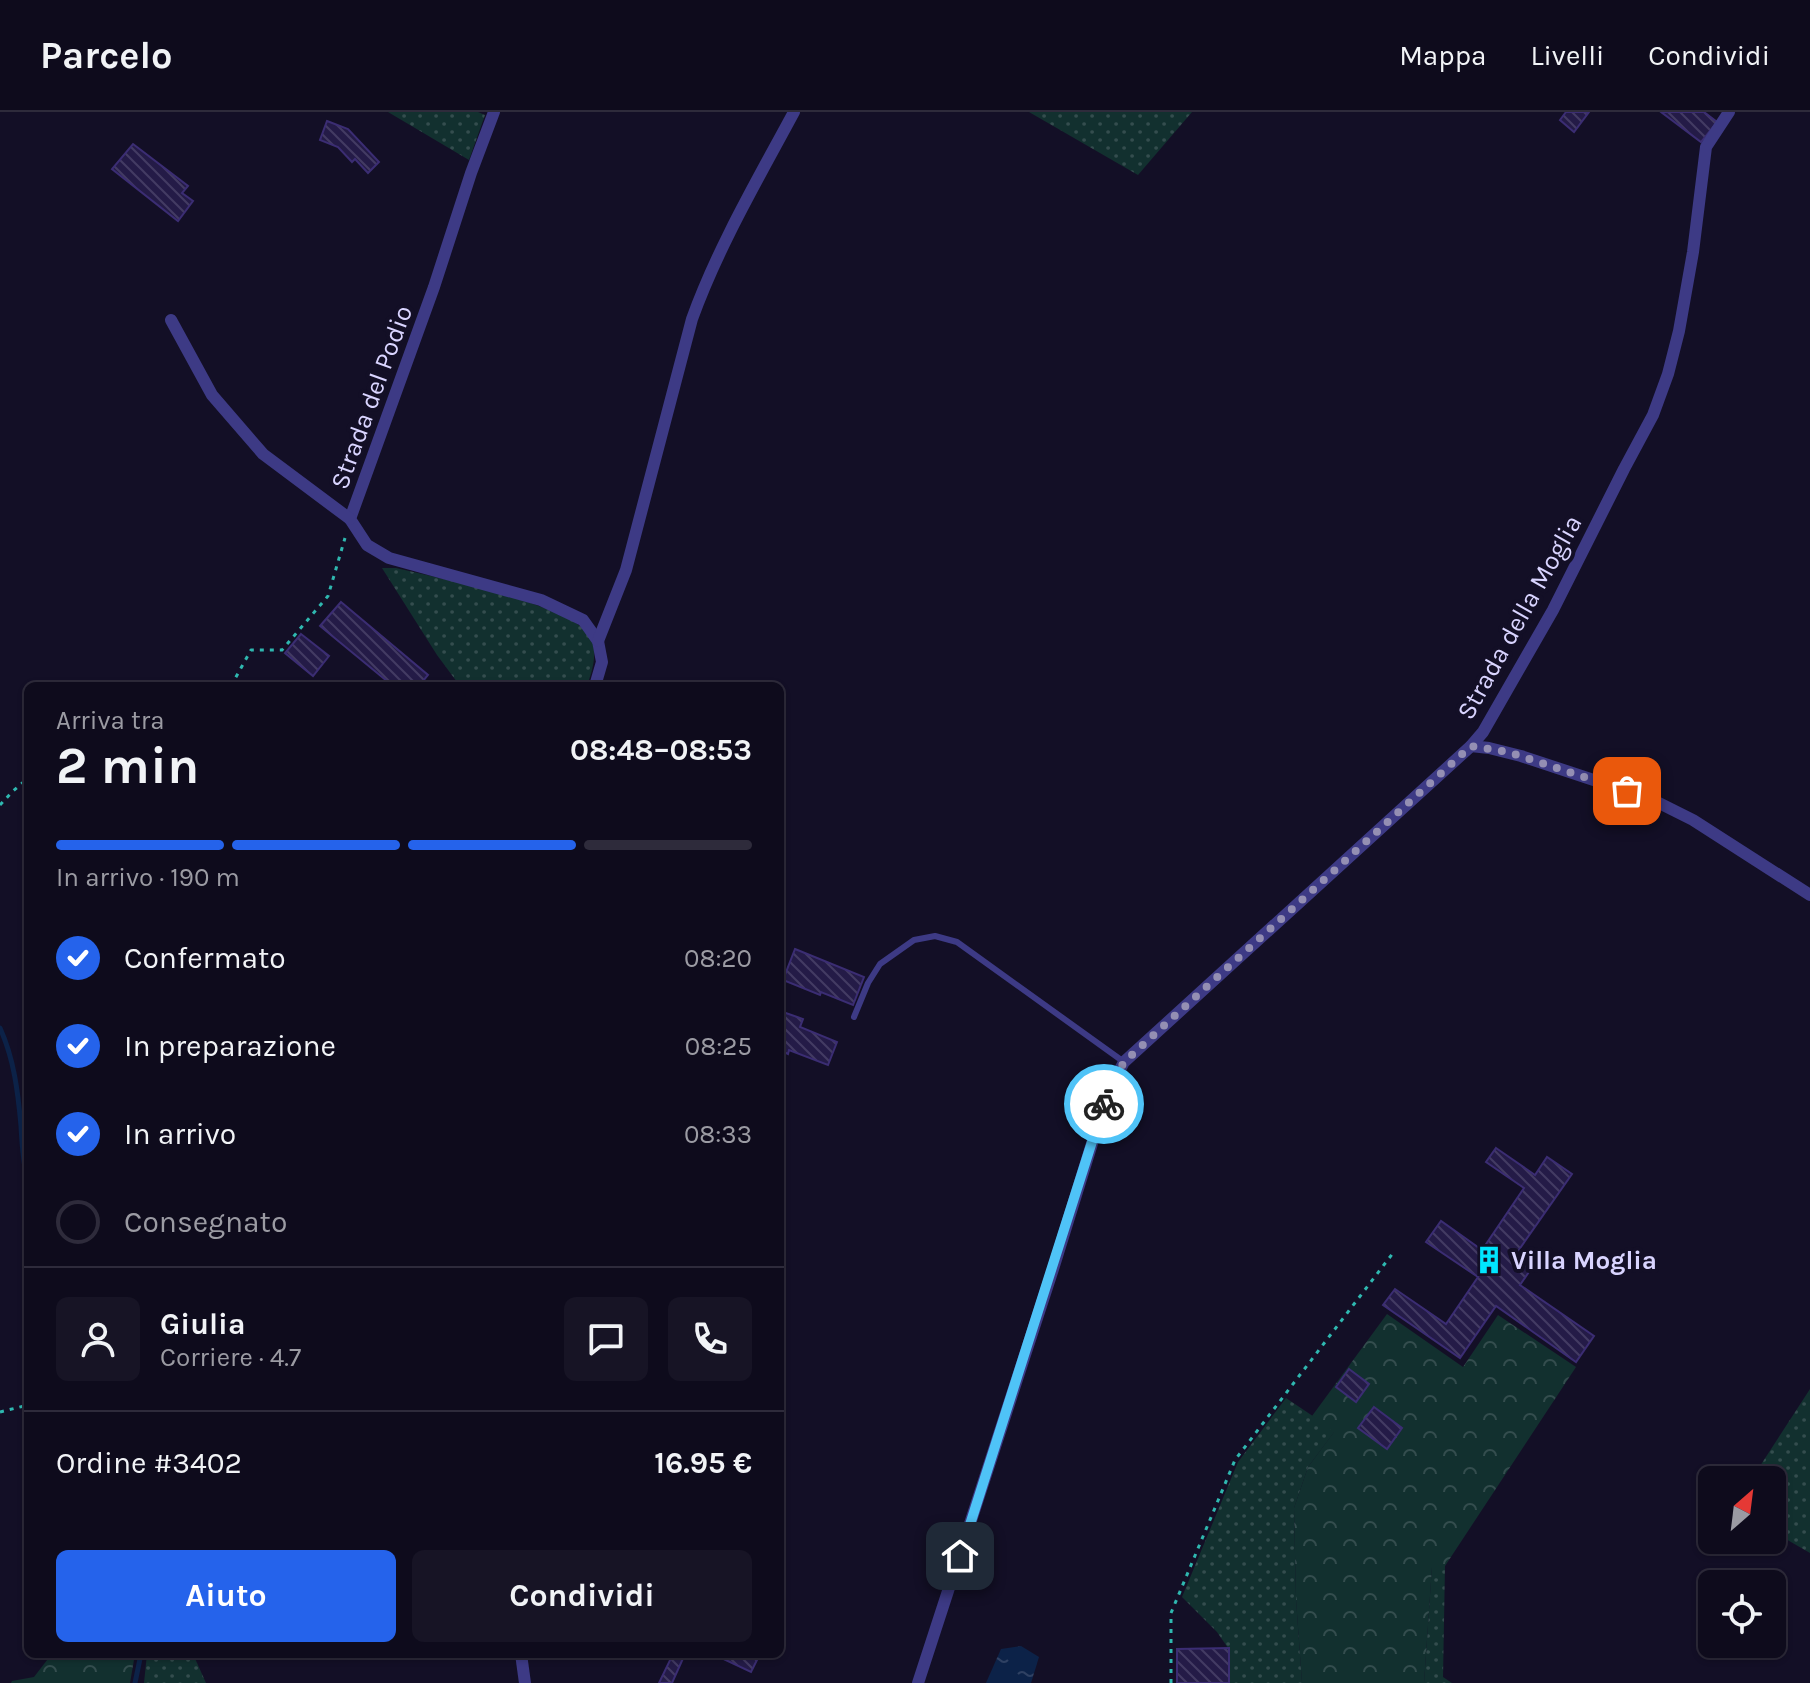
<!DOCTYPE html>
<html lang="it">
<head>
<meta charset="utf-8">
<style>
	:root { --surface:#0e0b1c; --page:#171425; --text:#f1f3f6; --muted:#9b9ba3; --line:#2e2b3b; --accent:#2563eb }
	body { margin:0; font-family:Karla,sans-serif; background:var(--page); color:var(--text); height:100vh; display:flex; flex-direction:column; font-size:30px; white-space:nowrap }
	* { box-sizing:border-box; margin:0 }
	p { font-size:26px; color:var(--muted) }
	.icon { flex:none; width:44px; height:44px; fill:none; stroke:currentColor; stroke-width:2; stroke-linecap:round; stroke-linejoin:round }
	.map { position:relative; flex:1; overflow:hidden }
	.sheet { position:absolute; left:24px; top:570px; width:760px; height:976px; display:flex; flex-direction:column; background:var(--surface); border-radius:12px; box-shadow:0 2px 6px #0004,0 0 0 2px var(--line) }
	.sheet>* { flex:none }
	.needle { width:52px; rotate:28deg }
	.controls { position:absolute; left:1698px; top:1354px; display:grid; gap:16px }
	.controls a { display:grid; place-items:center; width:88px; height:88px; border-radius:12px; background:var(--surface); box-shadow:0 2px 6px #0004,0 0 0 2px var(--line); font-size:40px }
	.pin { position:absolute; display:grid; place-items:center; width:68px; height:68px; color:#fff; margin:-34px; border-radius:16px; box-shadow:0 4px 12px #0006 }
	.courier { position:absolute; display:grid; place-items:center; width:80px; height:80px; margin:-40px; border:6px solid #4fc3f7; border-radius:50%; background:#fff; color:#222; box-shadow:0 2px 10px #0007 }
	.overview em { font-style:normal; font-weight:700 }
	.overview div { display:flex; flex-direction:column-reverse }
	.overview { display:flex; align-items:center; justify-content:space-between; height:136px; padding:0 32px }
	h1 { font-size:52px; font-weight:700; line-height:60px }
	.bar { display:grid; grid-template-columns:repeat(4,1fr); gap:12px 8px; align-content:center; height:96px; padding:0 32px }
	.bar i { height:10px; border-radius:6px; background:var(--line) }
	.bar .selected { background:var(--accent) }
	.bar p { grid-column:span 4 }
	.line { display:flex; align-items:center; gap:20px; padding:0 32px; border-top:2px solid var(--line) }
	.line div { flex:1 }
	.round { display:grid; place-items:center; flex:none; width:84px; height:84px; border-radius:12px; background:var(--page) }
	ol { padding:0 32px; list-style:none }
	li { display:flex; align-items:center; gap:24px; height:88px }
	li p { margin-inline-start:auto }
	li .icon { padding:8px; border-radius:50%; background:var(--accent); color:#fff; stroke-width:4 }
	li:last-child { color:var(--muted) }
	li i { width:44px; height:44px; border:4px solid var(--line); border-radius:50% }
	.action { display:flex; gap:16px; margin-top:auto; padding:16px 32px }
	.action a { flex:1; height:92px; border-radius:12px; background:var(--accent); color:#fff; font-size:32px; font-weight:700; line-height:92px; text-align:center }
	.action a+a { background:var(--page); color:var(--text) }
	header { display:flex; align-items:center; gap:48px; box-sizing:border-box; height:112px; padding:0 40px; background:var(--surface); border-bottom:2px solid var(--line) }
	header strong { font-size:38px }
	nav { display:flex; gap:44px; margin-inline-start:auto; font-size:28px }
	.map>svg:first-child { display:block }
	.grass { fill:url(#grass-dots) }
	.forest { fill:url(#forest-crowns) }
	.water { fill:url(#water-ripples) }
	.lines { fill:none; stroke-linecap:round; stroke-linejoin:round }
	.stream { stroke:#0c2248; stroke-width:5 }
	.building { fill:url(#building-back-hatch); stroke:#3b2d73; stroke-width:2 }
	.path { stroke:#2fb8b0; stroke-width:3; stroke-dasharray:4 6; stroke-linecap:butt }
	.service { stroke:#3d3a85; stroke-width:6 }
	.minor { stroke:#3d3a85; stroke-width:12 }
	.done { stroke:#948fb3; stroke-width:8; stroke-dasharray:0 14.4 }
	.route { stroke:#4fc3f7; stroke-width:10 }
	.labels { text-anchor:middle; stroke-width:8; stroke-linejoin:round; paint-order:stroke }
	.street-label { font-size:26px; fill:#d9d4ff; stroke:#130f26 }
	.poi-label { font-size:26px; font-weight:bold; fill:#d9d4ff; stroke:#130f26; text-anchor:start }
</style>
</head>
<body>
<header>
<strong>Parcelo</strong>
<nav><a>Mappa</a><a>Livelli</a><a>Condividi</a></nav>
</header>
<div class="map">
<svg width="1810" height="1571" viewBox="0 0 1810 1571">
	<defs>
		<pattern id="grass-dots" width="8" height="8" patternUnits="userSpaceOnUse" patternTransform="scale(2)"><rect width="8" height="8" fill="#12302f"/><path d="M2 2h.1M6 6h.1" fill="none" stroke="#344d4e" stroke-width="1.8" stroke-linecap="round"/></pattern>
		<pattern id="forest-crowns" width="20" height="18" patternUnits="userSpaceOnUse" patternTransform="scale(2)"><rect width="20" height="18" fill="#12302f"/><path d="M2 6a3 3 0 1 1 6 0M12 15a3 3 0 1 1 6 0" fill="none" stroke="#344d4e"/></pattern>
		<pattern id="water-ripples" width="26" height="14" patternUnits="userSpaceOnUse" patternTransform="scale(2)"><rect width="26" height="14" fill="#0c2248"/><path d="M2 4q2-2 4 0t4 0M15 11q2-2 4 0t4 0" fill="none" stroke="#2f4163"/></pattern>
		<pattern id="building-back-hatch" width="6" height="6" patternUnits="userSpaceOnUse" patternTransform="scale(2)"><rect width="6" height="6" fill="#241b47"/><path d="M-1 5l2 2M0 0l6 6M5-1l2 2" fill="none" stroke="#433b63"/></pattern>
	</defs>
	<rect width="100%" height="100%" fill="#130f26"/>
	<g class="grass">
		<path d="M388,0H478L485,3L469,48Z"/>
		<path d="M1029,0H1192L1138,63Z"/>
		<path d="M382,456H396C433,465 576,493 591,526C598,542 592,559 587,574H460L437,543Z"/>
		<path d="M1810,1277V1441L1772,1419V1368H1751Z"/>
		<path d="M1286,1286L1335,1319L1308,1355L1294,1396L1296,1487L1302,1571H1229L1228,1536L1217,1520L1182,1485L1238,1350Z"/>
		<path d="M1432,1454H1445L1443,1565L1452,1571H1424Z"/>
		<path d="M147,1542H193L206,1571H144Z"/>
	</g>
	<g class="forest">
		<path d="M1387,1202L1463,1255L1498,1203L1576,1255L1445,1454L1432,1455L1424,1571H1302L1296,1487L1294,1396L1308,1355L1334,1320L1312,1304Z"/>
		<path d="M135,1542L130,1571H11L12,1569L34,1565L51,1543Z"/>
	</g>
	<path class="water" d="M1021,1534L1039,1545L1031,1571H986L1001,1537Z"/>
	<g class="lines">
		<g class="stream">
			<path d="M0,916C14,947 18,980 21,1014C22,1033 23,1052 28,1070"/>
			<path d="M135,1571L141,1542"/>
		</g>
	</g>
	<g class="building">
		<path d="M1566,0H1589L1574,20L1560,8Z"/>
		<path d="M1661,0H1704L1717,10L1701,30Z"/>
		<path d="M327,9L348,17L379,50L368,61L355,47L352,50L338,35L320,28Z"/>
		<path d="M133,32L188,74L182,81L193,89L178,109L112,57Z"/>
		<path d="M341,490L428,563L419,574H393L320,514Z"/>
		<path d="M301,522L329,544L313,564L285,541Z"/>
		<path d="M795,837L864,865L853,893L821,880L820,883L783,868Z"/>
		<path d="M780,899L803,907L800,915L837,930L828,953L789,938L788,942L780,938Z"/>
		<path d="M1496,1036L1535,1063L1547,1045L1572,1062L1516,1142L1533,1154L1520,1173L1594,1224L1576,1250L1496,1194L1460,1246L1383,1193L1395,1177L1446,1212L1478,1165L1426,1130L1441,1109L1482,1138L1524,1076L1486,1050Z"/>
		<path d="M1349,1257L1369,1272L1356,1290L1336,1275Z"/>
		<path d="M1374,1295L1402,1316L1387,1337L1358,1316Z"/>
		<path d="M1229,1536V1571H1177V1537Z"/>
		<path d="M673,1542H685L672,1571H659Z"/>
		<path d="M713,1542H760L751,1560Z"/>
	</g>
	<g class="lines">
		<g class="path">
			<path d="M231,574L251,538H282L328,484L345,426"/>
			<path d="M0,693L12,680L28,666"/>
			<path d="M0,1300L28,1293"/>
			<path d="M1171,1571V1501L1235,1348L1393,1141"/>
		</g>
		<path class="service" d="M854,905L868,871L880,852L914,828L935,824L957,830L1124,950"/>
		<g class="minor">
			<path d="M494,0L471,61L434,175L350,407L367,433L389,446L541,488L583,508L598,529L602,550L595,574"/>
			<path d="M171,208L212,283L263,342L350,407"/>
			<path d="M598,529L626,458L692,207C718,135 758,67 794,0"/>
			<path d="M1471,634L1489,636L1521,644L1651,687L1693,708L1810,783"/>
			<path d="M521,1542L525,1571"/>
			<path d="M918,1571L1054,1154L1108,980L1124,950L1471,634L1483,620L1553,498L1624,357L1653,303L1668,262L1679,219L1693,140L1706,35L1729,0"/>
		</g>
	</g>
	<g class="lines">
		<path class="done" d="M1104,992L1108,980L1124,950L1471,634L1508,640L1627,679"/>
		<path class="route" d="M960,1444L1104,992"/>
	</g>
	<defs>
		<symbol id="building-bare" viewBox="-9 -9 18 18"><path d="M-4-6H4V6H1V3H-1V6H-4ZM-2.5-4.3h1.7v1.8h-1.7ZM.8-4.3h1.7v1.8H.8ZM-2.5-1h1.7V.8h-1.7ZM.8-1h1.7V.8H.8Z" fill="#00e5ff" stroke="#130f26" stroke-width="2.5" paint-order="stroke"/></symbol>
	</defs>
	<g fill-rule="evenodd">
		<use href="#building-bare" x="1469" y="1128" width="40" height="40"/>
	</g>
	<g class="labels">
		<g class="street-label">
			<text transform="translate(371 285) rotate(-70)" y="9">Strada del Podio</text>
			<text transform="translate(1519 505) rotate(-61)" y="9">Strada della Moglia</text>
		</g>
		<g class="poi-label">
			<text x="1511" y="1157">Villa Moglia</text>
		</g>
	</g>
</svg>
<div class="controls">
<a><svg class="needle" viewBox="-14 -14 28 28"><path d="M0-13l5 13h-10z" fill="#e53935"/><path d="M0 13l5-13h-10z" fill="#9b9ba3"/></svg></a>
<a><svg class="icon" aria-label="locate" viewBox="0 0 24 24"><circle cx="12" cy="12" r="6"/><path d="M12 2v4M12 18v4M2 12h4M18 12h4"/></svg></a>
</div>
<div class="pin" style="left:1627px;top:679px;background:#ea580c"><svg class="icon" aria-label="bag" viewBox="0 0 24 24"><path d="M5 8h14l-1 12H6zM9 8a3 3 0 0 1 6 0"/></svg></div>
<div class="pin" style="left:960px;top:1444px;background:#1f2937"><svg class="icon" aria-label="home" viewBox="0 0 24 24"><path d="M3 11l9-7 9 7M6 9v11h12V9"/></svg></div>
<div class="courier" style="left:1104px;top:992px"><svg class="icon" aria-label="bike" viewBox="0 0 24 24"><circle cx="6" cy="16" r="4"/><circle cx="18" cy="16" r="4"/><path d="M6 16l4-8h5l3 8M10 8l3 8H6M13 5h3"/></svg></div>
<section class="sheet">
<div class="overview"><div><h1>2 min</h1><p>Arriva tra</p></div><em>08:48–08:53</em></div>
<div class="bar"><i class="selected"></i><i class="selected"></i><i class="selected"></i><i></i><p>In arrivo · 190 m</p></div>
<ol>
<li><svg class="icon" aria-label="check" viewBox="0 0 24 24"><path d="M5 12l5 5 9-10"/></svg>Confermato<p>08:20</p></li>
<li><svg class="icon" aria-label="check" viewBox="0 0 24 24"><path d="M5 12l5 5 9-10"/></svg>In preparazione<p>08:25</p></li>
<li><svg class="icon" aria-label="check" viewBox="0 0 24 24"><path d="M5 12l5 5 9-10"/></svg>In arrivo<p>08:33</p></li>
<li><i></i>Consegnato</li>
</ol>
<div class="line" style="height:144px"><a class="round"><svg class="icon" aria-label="person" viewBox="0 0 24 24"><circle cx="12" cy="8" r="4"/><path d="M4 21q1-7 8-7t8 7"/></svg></a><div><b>Giulia</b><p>Corriere · 4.7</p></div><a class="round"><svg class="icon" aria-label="chat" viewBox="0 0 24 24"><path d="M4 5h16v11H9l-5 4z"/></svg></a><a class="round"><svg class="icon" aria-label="phone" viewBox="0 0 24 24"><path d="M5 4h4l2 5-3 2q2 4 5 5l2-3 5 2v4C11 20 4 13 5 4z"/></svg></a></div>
<div class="line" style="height:104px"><div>Ordine #3402</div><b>16.95 €</b></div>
<div class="action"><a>Aiuto</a><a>Condividi</a></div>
</section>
</div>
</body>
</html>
